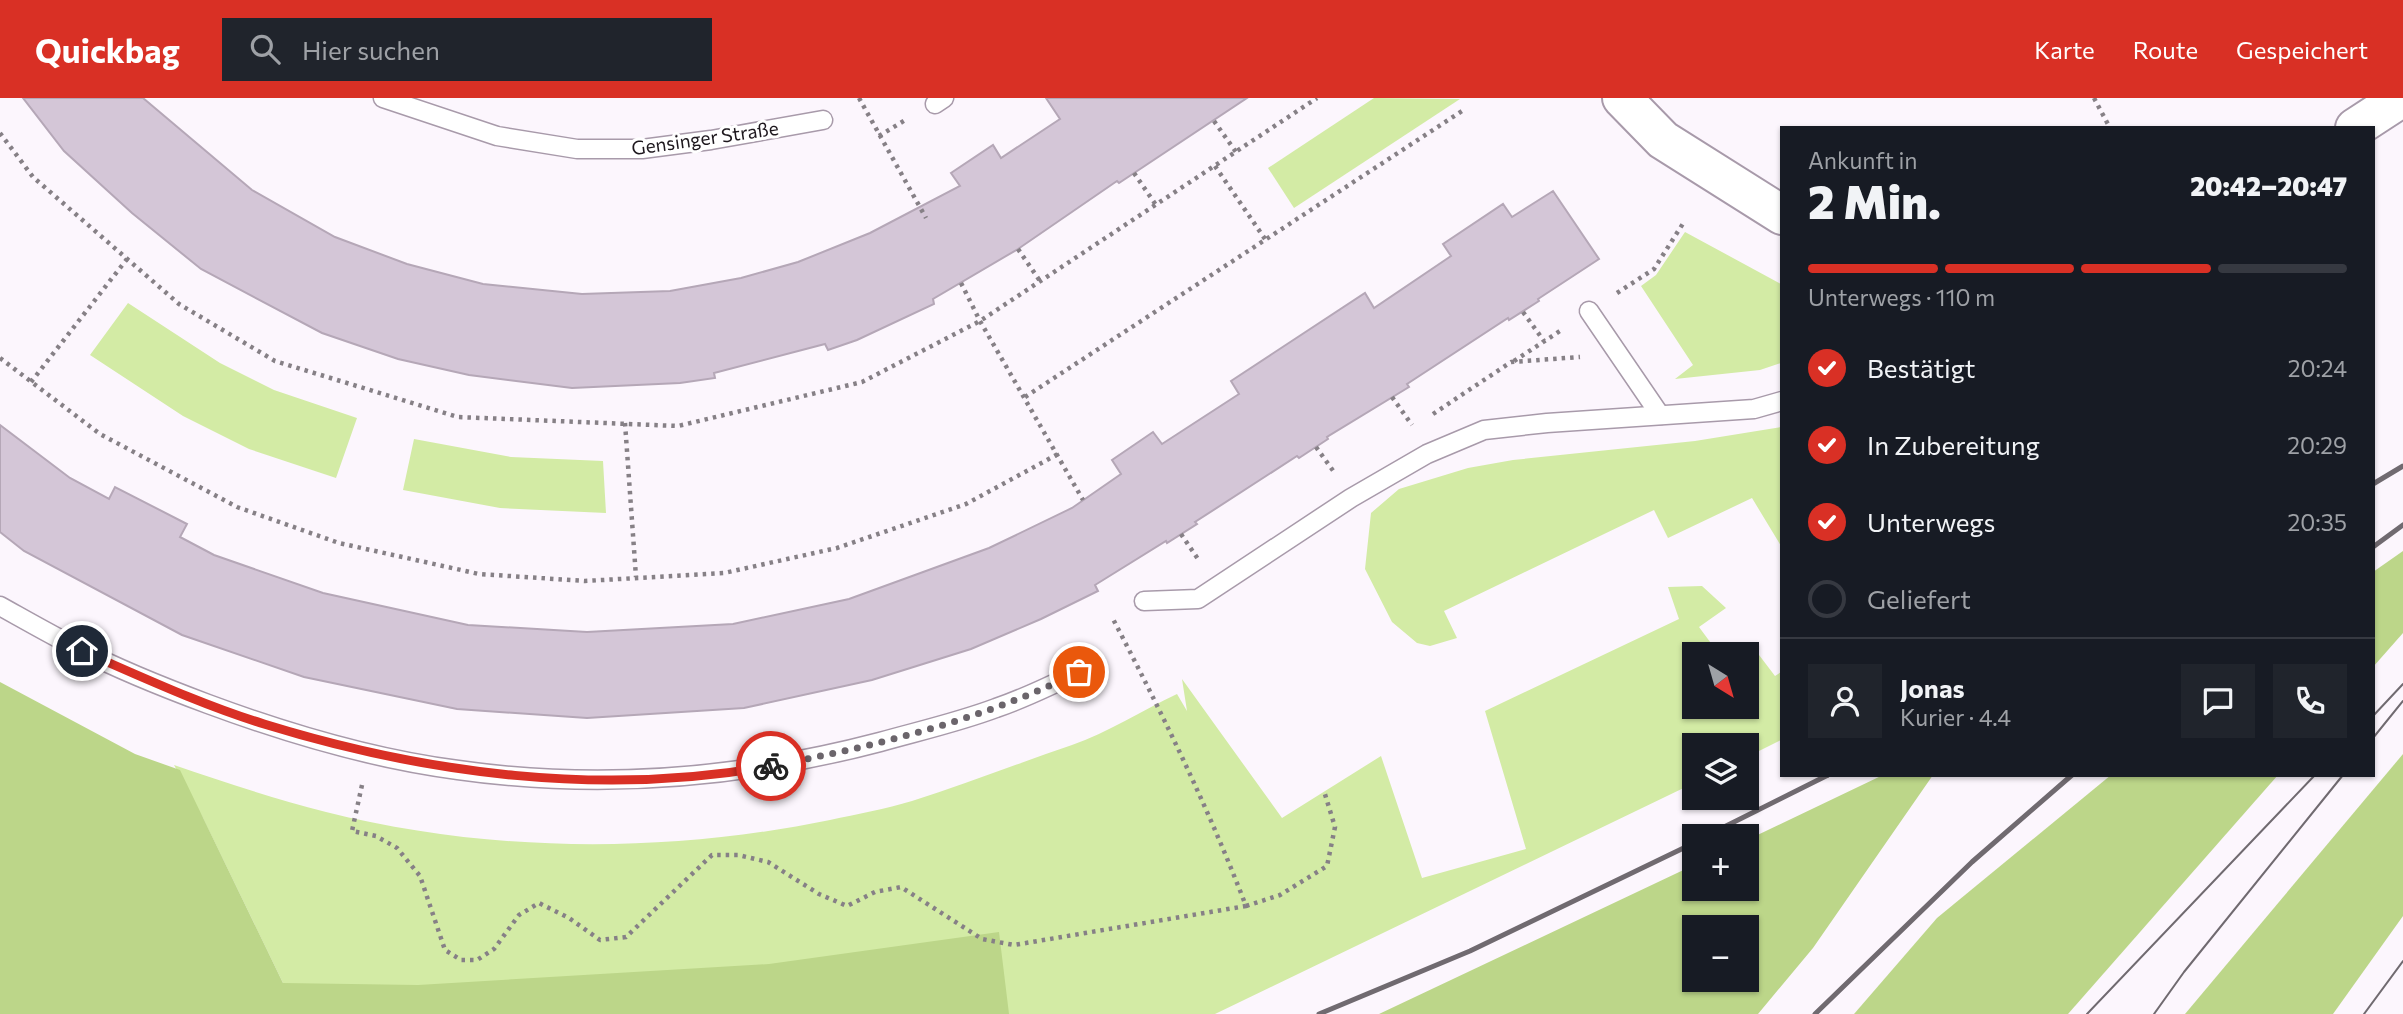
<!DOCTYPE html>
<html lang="de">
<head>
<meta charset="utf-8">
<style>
	:root { --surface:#171b24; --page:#20242c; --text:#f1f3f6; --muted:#9ea1a6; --line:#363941; --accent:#d93025 }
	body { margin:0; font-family:Commissioner,sans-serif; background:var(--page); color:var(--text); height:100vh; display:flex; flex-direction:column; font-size:26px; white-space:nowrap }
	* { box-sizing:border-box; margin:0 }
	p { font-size:23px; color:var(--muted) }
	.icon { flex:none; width:38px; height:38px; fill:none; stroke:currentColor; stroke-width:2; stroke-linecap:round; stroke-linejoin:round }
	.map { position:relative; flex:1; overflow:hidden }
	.panel { position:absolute; left:1780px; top:28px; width:595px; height:651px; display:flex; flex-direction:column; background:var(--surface); border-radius:0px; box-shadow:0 2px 5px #0004 }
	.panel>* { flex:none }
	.needle { width:46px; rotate:143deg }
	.fabs { position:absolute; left:1682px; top:544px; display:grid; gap:14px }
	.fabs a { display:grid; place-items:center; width:77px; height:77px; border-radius:0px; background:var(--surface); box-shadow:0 2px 5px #0004; font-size:35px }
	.pin { position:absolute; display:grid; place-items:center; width:60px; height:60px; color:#fff; margin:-30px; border:4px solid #fff; border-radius:50%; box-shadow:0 2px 7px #0007 }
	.courier { position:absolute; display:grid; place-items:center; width:70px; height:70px; margin:-35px; border:5px solid #d93025; border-radius:50%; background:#fff; color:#222; box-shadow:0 2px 9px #0007 }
	.overview em { font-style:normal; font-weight:800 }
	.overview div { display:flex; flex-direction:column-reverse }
	.overview { display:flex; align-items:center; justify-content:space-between; height:119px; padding:0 28px }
	h1 { font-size:46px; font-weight:800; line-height:52px }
	.bar { display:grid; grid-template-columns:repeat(4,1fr); gap:10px 7px; align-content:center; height:84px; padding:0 28px }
	.bar i { height:9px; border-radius:5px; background:var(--line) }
	.bar .active { background:var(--accent) }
	.bar p { grid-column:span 4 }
	.line { display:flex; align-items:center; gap:18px; padding:0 28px; border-top:2px solid var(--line) }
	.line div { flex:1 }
	.round { display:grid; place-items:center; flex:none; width:74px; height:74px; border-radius:0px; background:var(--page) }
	ol { padding:0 28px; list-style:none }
	li { display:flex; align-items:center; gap:21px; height:77px }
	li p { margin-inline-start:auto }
	li .icon { padding:7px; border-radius:50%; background:var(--accent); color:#fff; stroke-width:4 }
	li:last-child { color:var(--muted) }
	li i { width:38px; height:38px; border:4px solid var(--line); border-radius:50% }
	header { display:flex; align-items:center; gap:42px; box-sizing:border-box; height:98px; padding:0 35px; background:var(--accent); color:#fff }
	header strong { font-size:33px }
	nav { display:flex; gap:38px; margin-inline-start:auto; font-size:24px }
	.search { width:490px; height:63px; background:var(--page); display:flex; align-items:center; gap:18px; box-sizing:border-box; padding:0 24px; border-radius:0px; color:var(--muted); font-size:26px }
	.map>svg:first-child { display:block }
	.green { fill:#d3eba5 }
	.forest { fill:#bcd689; fill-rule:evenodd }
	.building { fill:#d4c6d7; stroke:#b5a7b7; stroke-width:2 }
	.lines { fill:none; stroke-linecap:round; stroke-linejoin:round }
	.service-casing { stroke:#a89aaa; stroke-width:21 }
	.tertiary-casing { stroke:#a89aaa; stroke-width:42 }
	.path { stroke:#868086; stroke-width:4.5; stroke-dasharray:3.5 5; stroke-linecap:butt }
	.service { stroke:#fff; stroke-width:18 }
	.tertiary { stroke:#fff; stroke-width:38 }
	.tram { stroke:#706a70; stroke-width:2 }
	.rail { stroke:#706a70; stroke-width:5 }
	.done { stroke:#6b656b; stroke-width:7; stroke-dasharray:0 12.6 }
	.route { stroke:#d93025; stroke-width:9 }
	.labels { text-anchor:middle; stroke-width:6; stroke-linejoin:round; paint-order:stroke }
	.street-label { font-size:19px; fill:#1d171d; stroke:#fff }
</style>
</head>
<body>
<header>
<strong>Quickbag</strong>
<div class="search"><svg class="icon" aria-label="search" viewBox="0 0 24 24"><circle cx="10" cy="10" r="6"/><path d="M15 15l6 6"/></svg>Hier suchen</div>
<nav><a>Karte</a><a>Route</a><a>Gespeichert</a></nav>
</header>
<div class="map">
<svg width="2403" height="916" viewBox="0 0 2403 916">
	<rect width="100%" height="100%" fill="#fcf6fd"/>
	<g class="green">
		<path d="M1374,0L1460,1L1294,110L1268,70Z"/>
		<path d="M1685,134L1781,186V265L1760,272L1675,281L1693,267L1641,188L1656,177Z"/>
		<path d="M128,205L220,265L274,292L357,320L336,380L249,351L183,318L90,257Z"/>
		<path d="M1781,329V448L1752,400L1668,440L1654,412L1444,513L1457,540L1430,548L1417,545L1392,524L1365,471L1371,415L1399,391L1468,370L1513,362L1695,343Z"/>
		<path d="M414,341L511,359L603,363L606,415L500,410L403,392Z"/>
		<path d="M1702,488L1726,510L1699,529L1719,556H1694V609H1746L1747,559L1756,553L1775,578L1781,574V642L1747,659L1746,648H1694V685L1215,916H313L283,885L203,720L174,667C224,684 274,701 326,714C490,755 664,756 830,722C857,716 886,711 912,703C966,686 1019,665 1072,647C1107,635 1143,612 1177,596L1187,613L1182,581L1282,720L1381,658L1422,780L1526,751L1485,613L1679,521L1668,489Z"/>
	</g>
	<g class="forest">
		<path d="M2403,453V535L2373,569V474Z"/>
		<path d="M0,584L135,656L180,672L283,885L418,887L769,866L999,834L1009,916H0Z"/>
		<path d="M2403,656V818L2333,916H2185Z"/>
		<path d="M1883,677H1933L1813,850L1758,916H1379L1694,767V791H1746L1747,742ZM1694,830H1746V882H1694Z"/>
		<path d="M2111,677H2278L2068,916H1854L1937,820Z"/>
	</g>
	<g class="building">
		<path d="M23,0H143L252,92L335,139L407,166L483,186L582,196L670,193L741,180L798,164L870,135L960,88L951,75L993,47L1001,60L1060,21L1046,0H1247L1119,85L1117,83L1018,151L933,201L934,206L857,242L828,252L825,246L714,275L715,280L680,285L572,290L469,277L398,261L322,235L201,171L132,115L64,53Z"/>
		<path d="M1553,93L1599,161L1538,201L1539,203L1509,222L1508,220L1407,286L1409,289L1327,339L1328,341L1299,360L1297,358L1195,424L1197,426L1167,445L1166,443L1095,487L1098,493L1041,521L971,551L872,582L744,610L587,620L457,611L304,579L182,537L24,453L0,434V327L70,380L109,401L115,389L187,426L180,439L214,457L323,495L468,527L587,534L733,526L849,501L989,450L1072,410L1121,376L1112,362L1153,334L1162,346L1239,296L1231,283L1272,256L1365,195L1374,210L1451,158L1443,146L1503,106L1512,119Z"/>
	</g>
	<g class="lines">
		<defs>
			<g id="service">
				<path d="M383,0L497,38L577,51H642L711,42L823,22"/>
				<path d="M935,6L944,0"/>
				<path d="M1589,213L1660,317"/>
				<path d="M1144,503L1198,501L1351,400L1427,356L1484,332L1547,325L1754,311L1782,303"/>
				<path d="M0,508C27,523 53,538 81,552C122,573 165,590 208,606C289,636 373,661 458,672C599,692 743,680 880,644C919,633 959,624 996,610C1031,598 1063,582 1096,565"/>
			</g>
			<g id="tertiary">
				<path d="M1622,0L1663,42L1782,117"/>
				<path d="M2355,30L2401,0"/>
			</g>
		</defs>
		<use href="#service" class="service-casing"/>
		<use href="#tertiary" class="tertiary-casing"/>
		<g class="path">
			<path d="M859,0L926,120"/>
			<path d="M2094,0L2110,30"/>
			<path d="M1214,23L1236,54"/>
			<path d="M0,35L33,79L179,206L275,263L458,319L678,328L862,284L980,223L1317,0"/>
			<path d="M879,38L907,21"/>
			<path d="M1215,68L1265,141"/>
			<path d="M1134,75L1156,107"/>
			<path d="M1018,151L1040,183"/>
			<path d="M961,185L980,223L1083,402"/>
			<path d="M1617,195L1654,171L1684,124"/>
			<path d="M1523,214L1544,243"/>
			<path d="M0,260L100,336L237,409L339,445L479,476L585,483L724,475L837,450L966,406L1058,356"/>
			<path d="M1514,263L1563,231"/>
			<path d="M31,284L127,161"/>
			<path d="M1025,299L1462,13"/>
			<path d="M1392,299L1412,327"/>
			<path d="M1433,316L1511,264L1580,259"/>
			<path d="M625,325L636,479"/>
			<path d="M1316,349L1334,374"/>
			<path d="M1181,436L1200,464"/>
			<path d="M362,687L352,733L376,738L397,750L420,778L445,852L461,862H477L494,851L519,817L539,805L569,820L600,842L626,839L712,757H738L768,764L819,796L847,808L875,794L901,789L982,841L1014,847L1246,808C1208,709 1162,615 1113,521"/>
			<path d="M1246,808L1280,797L1327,768L1335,729L1324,693"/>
		</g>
		<use href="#service" class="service"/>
		<use href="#tertiary" class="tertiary"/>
		<g class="tram">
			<path d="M2373,618L2403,586"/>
			<path d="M2373,640L2403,603"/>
			<path d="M2087,916L2315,677"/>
			<path d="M2154,916L2184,874L2343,677"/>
			<path d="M2364,916L2403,863"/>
		</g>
		<g class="rail">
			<path d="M2373,386L2403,368"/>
			<path d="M2373,449L2403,427"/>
			<path d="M1706,738L1828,677"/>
			<path d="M1319,916L1470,853L1694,745"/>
			<path d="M1815,916L1972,764L2072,677"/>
		</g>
	</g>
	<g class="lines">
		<path class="done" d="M771,668C876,648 982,622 1079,574"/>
		<path class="route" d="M82,553C142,579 202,607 264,626C426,676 602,699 771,668"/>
	</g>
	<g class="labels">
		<g class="street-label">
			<text transform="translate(705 40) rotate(-8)" y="7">Gensinger Straße</text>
		</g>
	</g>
</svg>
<div class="fabs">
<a><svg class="needle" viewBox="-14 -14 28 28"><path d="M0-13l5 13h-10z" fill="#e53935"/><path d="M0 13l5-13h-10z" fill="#9ea1a6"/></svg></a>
<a><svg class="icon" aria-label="layers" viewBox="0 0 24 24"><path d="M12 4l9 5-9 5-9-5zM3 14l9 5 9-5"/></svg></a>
<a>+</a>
<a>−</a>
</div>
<div class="pin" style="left:1079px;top:574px;background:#ea580c"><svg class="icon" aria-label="bag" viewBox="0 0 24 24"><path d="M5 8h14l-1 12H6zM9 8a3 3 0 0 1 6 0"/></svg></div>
<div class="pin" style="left:82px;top:553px;background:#1f2937"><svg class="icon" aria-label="home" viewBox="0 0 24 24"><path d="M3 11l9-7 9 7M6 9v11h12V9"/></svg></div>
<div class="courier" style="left:771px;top:668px"><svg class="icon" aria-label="bike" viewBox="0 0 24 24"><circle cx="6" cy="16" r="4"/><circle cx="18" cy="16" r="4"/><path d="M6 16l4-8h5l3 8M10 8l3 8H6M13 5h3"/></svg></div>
<section class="panel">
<div class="overview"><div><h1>2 Min.</h1><p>Ankunft in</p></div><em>20:42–20:47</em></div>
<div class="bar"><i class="active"></i><i class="active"></i><i class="active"></i><i></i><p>Unterwegs · 110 m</p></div>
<ol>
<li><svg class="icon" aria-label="check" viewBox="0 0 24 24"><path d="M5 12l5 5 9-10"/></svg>Bestätigt<p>20:24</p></li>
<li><svg class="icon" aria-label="check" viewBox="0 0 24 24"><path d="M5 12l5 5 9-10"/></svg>In Zubereitung<p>20:29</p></li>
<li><svg class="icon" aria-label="check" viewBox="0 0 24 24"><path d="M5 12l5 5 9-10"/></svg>Unterwegs<p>20:35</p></li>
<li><i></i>Geliefert</li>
</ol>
<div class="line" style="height:126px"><a class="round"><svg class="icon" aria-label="person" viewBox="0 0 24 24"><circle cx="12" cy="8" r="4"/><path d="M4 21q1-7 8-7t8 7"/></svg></a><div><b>Jonas</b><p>Kurier · 4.4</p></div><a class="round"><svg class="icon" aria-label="chat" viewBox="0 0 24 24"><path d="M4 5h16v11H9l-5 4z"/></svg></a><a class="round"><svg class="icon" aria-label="phone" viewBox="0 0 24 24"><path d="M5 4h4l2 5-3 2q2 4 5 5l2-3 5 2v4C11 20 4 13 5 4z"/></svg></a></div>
</section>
</div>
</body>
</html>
